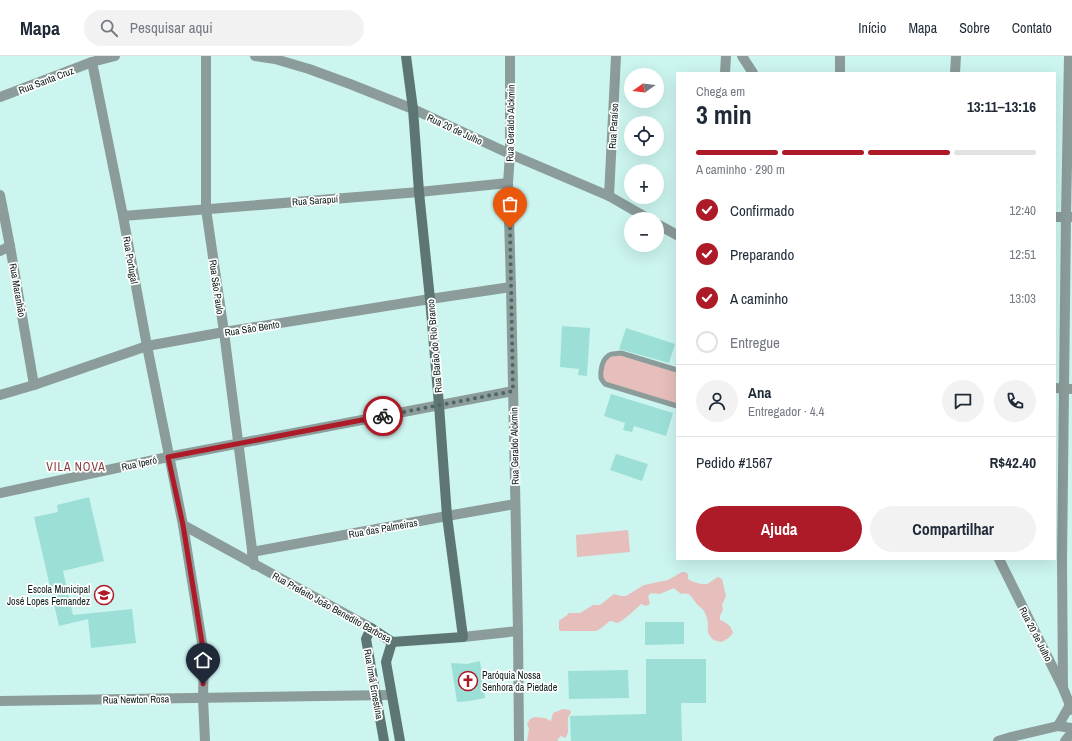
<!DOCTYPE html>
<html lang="pt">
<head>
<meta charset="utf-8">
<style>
	:root { --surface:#fff; --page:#f2f2f3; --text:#1f2937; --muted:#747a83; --line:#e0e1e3; --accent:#ae1b28 }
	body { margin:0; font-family:"Archivo Narrow",sans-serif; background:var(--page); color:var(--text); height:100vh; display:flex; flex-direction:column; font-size:15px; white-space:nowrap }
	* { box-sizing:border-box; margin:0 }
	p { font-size:13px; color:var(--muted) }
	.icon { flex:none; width:22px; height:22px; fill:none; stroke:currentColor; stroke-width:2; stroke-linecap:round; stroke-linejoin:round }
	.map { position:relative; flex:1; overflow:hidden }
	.side { position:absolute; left:676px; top:16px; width:380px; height:488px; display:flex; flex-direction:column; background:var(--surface); border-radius:0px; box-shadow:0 4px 16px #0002 }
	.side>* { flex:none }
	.needle { width:26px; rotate:256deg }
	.fabs { position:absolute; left:624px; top:12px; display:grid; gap:8px }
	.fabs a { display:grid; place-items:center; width:40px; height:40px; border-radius:50%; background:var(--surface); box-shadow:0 4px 16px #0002; font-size:20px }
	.pin { position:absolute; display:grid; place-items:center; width:34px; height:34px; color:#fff; margin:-41px -17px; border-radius:50% 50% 50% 0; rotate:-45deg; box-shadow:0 0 4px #0007 }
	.pin .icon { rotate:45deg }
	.courier { position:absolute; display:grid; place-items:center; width:40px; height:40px; margin:-20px; border:3px solid #ae1b28; border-radius:50%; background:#fff; color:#222; box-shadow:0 1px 5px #0007 }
	.overview em { font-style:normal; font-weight:700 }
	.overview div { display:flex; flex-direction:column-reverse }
	.overview { display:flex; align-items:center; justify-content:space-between; height:68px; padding:0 20px }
	h1 { font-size:26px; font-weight:700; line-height:30px }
	.bar { display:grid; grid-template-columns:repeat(4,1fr); gap:6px 4px; align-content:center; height:48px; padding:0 20px }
	.bar i { height:5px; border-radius:3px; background:var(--line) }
	.bar .on { background:var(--accent) }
	.bar p { grid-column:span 4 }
	.line { display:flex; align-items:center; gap:10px; padding:0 20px; border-top:1px solid var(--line) }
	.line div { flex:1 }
	.round { display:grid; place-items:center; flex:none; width:42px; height:42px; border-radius:21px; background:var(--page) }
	ol { padding:0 20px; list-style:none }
	li { display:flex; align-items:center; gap:12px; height:44px }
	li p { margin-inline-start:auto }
	li .icon { padding:4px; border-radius:50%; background:var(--accent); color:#fff; stroke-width:4 }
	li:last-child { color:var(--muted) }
	li i { width:22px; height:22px; border:2px solid var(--line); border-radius:50% }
	.button { display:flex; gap:8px; margin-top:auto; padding:8px 20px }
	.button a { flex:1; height:46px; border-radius:24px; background:var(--accent); color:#fff; font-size:16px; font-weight:700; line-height:46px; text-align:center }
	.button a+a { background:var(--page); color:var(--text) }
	header { display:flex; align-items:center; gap:24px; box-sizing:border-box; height:56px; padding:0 20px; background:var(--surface); border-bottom:1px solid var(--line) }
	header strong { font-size:19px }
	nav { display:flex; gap:22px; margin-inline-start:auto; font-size:14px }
	.search { width:280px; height:36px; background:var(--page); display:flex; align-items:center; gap:10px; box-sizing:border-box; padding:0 14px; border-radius:22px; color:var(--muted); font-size:15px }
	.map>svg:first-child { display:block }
	.green { fill:#e6bebb }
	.building { fill:#9cdfd7 }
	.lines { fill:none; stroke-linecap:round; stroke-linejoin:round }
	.lane { stroke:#8b9c9a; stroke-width:5 }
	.street { stroke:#8b9c9a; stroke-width:10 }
	.secondary { stroke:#5d7673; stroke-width:10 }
	.done { stroke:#4e6764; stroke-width:4; stroke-dasharray:0 7.2 }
	.route { stroke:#ae1b28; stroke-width:5 }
	.labels { text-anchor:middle; stroke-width:3.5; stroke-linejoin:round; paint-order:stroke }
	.street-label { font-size:10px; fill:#0a1a18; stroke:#fff }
	.poi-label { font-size:10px; fill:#0a1a18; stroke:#fff; text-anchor:end }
	.quarter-label { font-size:12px; letter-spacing:1px; fill:#843c3a; stroke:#fff }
</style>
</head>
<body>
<header>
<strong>Mapa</strong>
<div class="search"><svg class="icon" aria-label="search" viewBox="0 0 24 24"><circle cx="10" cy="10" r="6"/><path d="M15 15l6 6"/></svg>Pesquisar aqui</div>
<nav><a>Início</a><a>Mapa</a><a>Sobre</a><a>Contato</a></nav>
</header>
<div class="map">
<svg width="1072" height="685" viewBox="0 0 1072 685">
	<rect width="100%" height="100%" fill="#ccf5f0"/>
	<g class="green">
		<path d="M621,298L677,316V349L609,329L602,322C605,304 602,302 621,298Z"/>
		<path d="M628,474L630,496L577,501L576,479Z"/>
		<path d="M682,516H685L688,518V523C693,526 701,529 707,528C711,526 714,523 718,521L722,523L726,540L722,549L723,554L720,560V564C727,566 731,570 733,577C729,582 726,584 721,586C716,585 712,584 710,580C706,575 709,568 707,562C704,552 701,553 696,547C691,541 691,536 681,538L674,532L660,538L651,537L648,540L650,548L646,550L641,548C637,552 621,567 617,567C614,566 612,565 610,565L600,573L596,575H561L559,574V565C562,562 566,561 569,557H580L593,549H600L614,538L621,540H626L644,529L668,524Z"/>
		<path d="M563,653L570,654L571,657C564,663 572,675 565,682L561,680L558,683V685H527L529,673L527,668L530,663L535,661L545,662L551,665L553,657Z"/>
	</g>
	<g class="building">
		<path d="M562,270L590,272L587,320L578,319L579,313L560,311Z"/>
		<path d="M626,272L675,288L669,307L619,293Z"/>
		<path d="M611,338L673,357L666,380L634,370L632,376L623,374L625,367L604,360Z"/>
		<path d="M616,398L648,408L642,425L610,414Z"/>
		<path d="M89,441L104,505L63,515L73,559L132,553L136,587L91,592L88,563L59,570L34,461L58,456L57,449Z"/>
		<path d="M645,566H684V588L645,589Z"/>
		<path d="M646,603H706V647H681L682,685H571L570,660L646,658Z"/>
		<path d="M480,605L485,642L469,645L457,646L451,607L467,608Z"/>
		<path d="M628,614L629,642L569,643L568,615Z"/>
	</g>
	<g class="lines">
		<path class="lane" d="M677,314L621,297C617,298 611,297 608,300C602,304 600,316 601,322C602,325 604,326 605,328L677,350"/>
		<g class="street">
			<path d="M206,0V153L224,276L254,509"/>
			<path d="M255,0L275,3L309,13L350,28L413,53L510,98L609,140L649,163"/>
			<path d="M510,0V98L508,127L511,231L518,575L519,685"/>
			<path d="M742,0L753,17"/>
			<path d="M92,6L123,160L147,290L183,469L204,599L203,642L205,685"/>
			<path d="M725,17L726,0"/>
			<path d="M840,17V0"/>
			<path d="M955,17L956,0"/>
			<path d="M0,41L92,6L115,0"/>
			<path d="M0,139L10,190L34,329"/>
			<path d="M609,140L616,0"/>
			<path d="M123,160L419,136L508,127"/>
			<path d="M1055,161H1072"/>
			<path d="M657,168L677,179"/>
			<path d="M0,195L10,190"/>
			<path d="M1055,332L1072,333"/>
			<path d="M0,339L34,329L147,290L224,276L430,243L511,231"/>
			<path d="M0,437L168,401L513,335"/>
			<path d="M183,469L371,572"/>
			<path d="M252,496L447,460L515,448"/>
			<path d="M999,503L1063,632L1072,654"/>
			<path d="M463,581L518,575"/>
			<path d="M1063,632L1062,506L1066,161L1069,0"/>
			<path d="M0,645L391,639"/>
			<path d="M1058,670L1070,649"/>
			<path d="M998,685L1011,681L1058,670L1072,672"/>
			<path d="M1065,685L1069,680L1072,678"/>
		</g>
		<g class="secondary">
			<path d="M392,586L386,606L400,685"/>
			<path d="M384,685L366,583L371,572L392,586L463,581L447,460L439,349L430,243L419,136L413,53L406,0"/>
		</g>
	</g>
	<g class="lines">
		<path class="done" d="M383,360L513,335L510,172"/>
		<path class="route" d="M203,628L204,599L183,469L168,401L383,360"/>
	</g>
	<defs>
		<symbol id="school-ring" viewBox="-11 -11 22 22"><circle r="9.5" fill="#fff" stroke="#ae1b28" stroke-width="1.5"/><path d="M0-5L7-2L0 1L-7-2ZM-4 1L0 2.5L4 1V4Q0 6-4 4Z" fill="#ae1b28"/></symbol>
		<symbol id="church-ring" viewBox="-11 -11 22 22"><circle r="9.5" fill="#fff" stroke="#ae1b28" stroke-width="1.5"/><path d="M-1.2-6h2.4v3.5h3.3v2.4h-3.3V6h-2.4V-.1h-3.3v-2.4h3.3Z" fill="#ae1b28"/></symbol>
	</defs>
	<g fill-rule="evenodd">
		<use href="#school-ring" x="93" y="528" width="22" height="22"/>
		<use href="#church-ring" x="457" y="614" width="22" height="22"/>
	</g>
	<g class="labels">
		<g class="street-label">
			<text transform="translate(46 24) rotate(-21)" y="4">Rua Santa Cruz</text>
			<text transform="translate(510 67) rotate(-89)" y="4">Rua Geraldo Alckmin</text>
			<text transform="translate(613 70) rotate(-87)" y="4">Rua Paraíso</text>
			<text transform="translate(455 73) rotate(25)" y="4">Rua 20 de Julho</text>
			<text transform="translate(315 144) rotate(-4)" y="4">Rua Sarapuí</text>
			<text transform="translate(131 204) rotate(80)" y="4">Rua Portugal</text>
			<text transform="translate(217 231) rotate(82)" y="4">Rua São Paulo</text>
			<text transform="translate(18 234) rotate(80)" y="4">Rua Maranhão</text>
			<text transform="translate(252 272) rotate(-9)" y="4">Rua São Bento</text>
			<text transform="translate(434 290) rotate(-95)" y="4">Rua Barão do Rio Branco</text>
			<text transform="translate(514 390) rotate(-91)" y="4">Rua Geraldo Alckmin</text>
			<text transform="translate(139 407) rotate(-12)" y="4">Rua Iperó</text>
			<text transform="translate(383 472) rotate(-10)" y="4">Rua das Palmeiras</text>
			<text transform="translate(332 551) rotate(29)" y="4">Rua Prefeito João Benedito Barbosa</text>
			<text transform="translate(1036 578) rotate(63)" y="4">Rua 20 de Julho</text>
			<text transform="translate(374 628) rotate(80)" y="4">Rua Irmã Ernestina</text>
			<text transform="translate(136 643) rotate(-1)" y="4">Rua Newton Rosa</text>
		</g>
		<g class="poi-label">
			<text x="90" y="537">Escola Municipal<tspan x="90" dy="12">José Lopes Fernandez</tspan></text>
			<text x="482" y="623" text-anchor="start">Paróquia Nossa<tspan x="482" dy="12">Senhora da Piedade</tspan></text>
		</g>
		<g class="quarter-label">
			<text x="76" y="415">VILA NOVA</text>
		</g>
	</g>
</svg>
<div class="fabs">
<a><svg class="needle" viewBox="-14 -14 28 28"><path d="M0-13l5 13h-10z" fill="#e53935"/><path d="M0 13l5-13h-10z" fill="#747a83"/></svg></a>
<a><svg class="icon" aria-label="locate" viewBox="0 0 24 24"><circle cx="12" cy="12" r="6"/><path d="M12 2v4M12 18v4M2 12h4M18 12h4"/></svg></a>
<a>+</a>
<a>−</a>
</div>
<div class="pin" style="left:510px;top:172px;background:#ea580c"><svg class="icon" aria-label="bag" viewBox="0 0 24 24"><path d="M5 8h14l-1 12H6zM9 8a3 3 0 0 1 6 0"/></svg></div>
<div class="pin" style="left:203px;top:628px;background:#1f2937"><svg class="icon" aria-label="home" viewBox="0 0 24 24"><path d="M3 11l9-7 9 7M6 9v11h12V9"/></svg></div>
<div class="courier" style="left:383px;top:360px"><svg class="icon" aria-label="bike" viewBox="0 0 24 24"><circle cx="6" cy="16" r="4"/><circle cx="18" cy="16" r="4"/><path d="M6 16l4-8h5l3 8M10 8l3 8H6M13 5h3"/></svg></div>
<section class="side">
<div class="overview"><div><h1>3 min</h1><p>Chega em</p></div><em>13:11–13:16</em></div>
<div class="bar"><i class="on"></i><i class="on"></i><i class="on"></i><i></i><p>A caminho · 290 m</p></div>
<ol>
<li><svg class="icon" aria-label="check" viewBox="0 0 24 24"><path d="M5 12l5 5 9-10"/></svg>Confirmado<p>12:40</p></li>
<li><svg class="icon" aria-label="check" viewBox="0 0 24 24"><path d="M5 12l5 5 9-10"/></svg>Preparando<p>12:51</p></li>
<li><svg class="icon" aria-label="check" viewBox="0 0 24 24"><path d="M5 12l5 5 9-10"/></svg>A caminho<p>13:03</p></li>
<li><i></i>Entregue</li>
</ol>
<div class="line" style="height:72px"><a class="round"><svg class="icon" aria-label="person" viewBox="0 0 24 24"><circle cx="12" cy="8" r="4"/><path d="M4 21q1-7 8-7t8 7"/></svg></a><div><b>Ana</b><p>Entregador · 4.4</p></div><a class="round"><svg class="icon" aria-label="chat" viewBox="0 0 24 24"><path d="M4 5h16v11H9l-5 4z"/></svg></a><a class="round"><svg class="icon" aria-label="phone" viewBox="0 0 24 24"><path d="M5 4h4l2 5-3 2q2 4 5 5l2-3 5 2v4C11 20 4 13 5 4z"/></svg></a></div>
<div class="line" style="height:52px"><div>Pedido #1567</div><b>R$42.40</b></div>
<div class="button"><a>Ajuda</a><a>Compartilhar</a></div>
</section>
</div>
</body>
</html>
